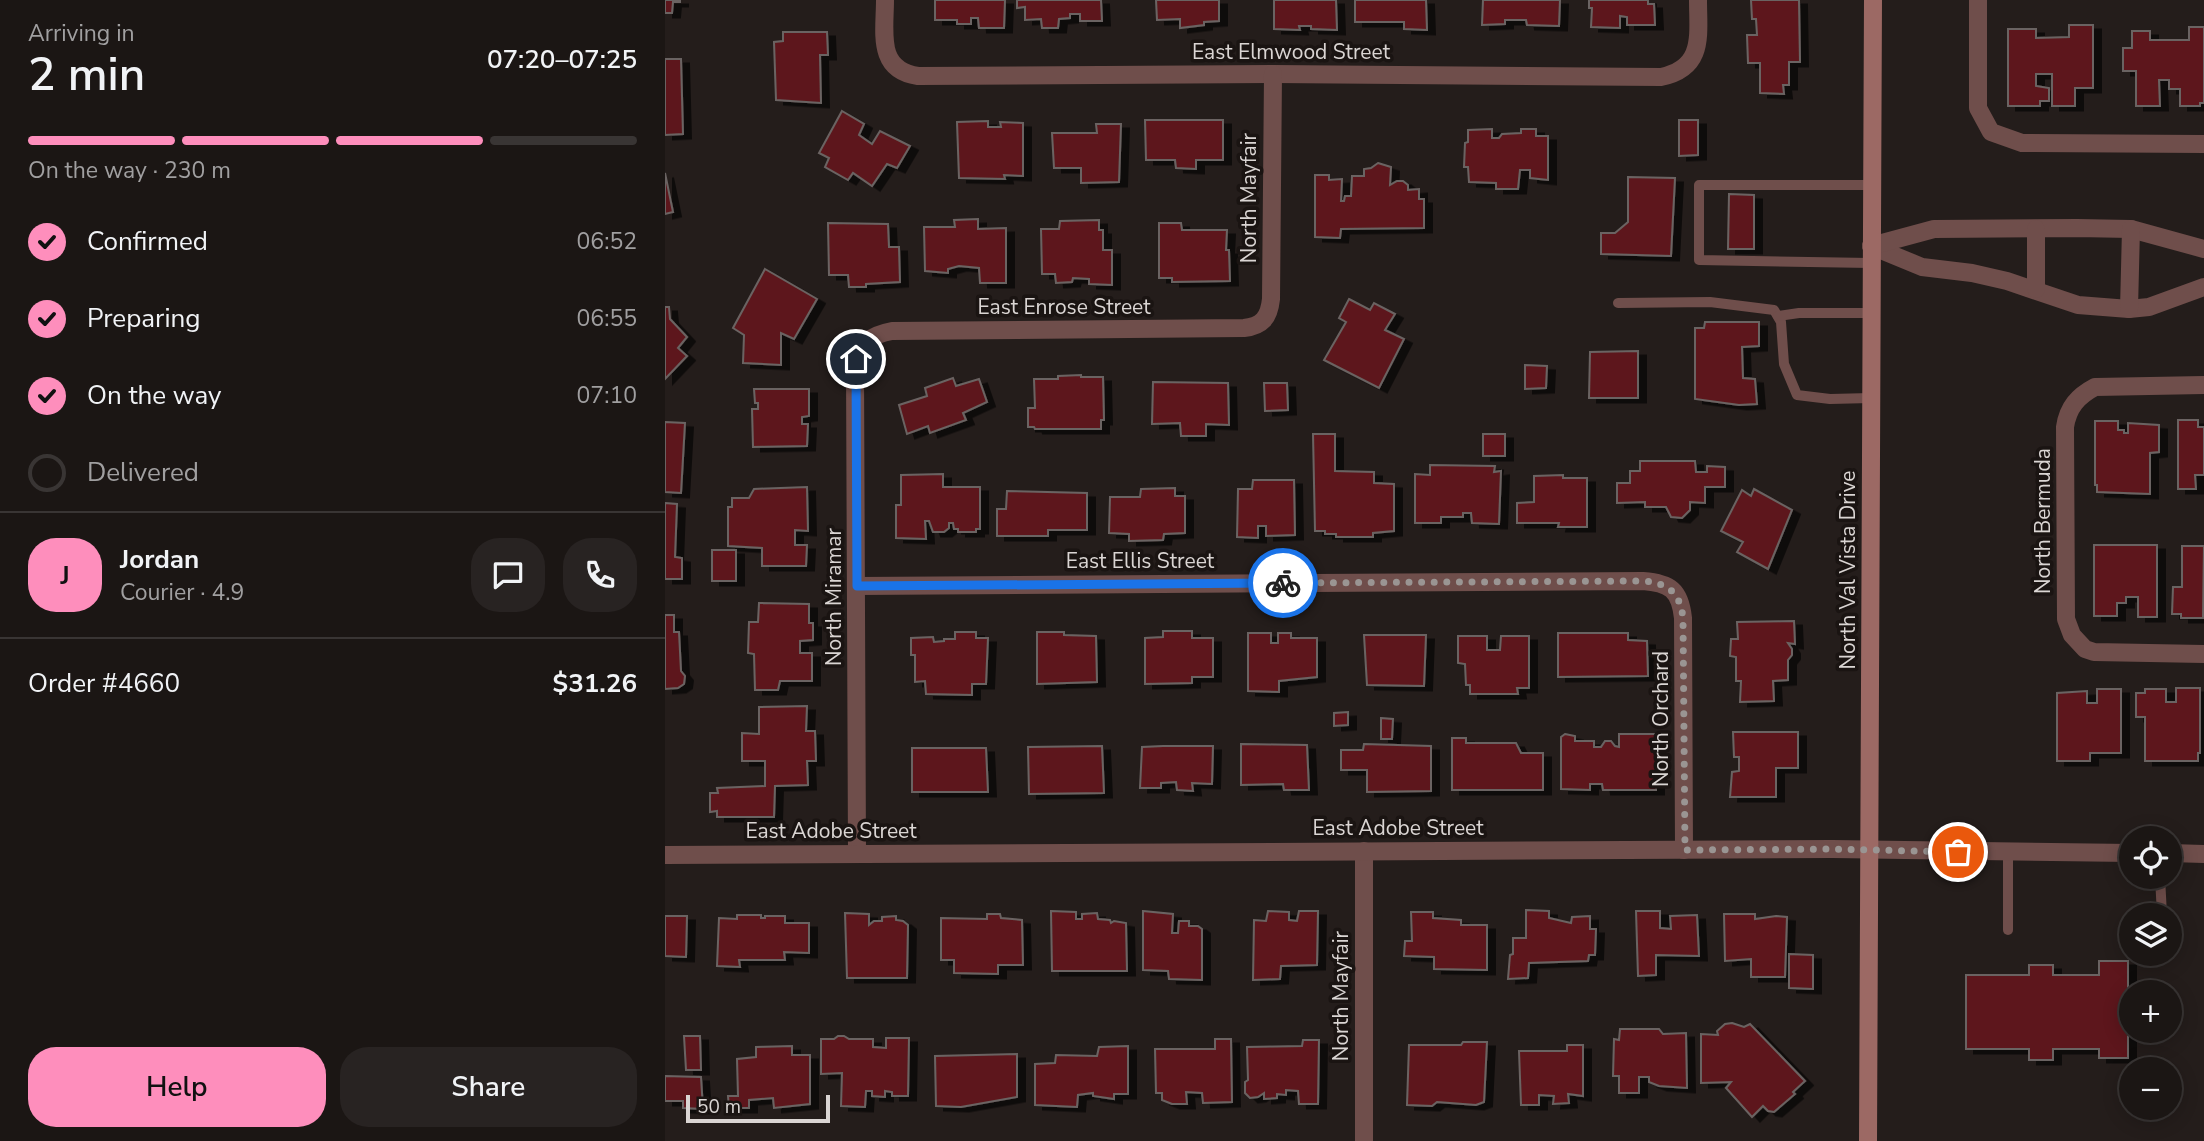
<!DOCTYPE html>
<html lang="en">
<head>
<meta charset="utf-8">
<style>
	:root { --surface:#1b1614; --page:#282322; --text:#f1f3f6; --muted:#a09fa0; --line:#393534; --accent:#fe8ebc }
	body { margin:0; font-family:"Nunito Sans",sans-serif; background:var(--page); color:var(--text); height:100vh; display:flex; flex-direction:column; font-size:26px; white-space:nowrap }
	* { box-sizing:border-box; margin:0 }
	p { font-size:23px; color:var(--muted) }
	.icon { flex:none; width:38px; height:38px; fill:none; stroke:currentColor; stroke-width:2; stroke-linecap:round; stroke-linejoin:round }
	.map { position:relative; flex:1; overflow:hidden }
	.sheet { display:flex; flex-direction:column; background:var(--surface); width:665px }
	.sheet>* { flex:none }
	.controls { position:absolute; left:1454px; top:826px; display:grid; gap:14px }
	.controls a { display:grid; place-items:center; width:63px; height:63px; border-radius:50%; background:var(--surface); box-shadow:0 4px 18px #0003,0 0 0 2px var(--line); font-size:35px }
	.scale { position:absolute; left:21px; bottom:18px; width:144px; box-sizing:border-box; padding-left:7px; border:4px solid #dad5d3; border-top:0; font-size:19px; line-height:24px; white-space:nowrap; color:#dad5d3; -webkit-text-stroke:5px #1a1412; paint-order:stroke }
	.pin { position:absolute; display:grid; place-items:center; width:60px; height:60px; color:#fff; margin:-30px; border:4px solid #fff; border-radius:50%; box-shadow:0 2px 7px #0007 }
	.courier { position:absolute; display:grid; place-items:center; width:70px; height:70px; margin:-35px; border:5px solid #1a73e8; border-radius:50%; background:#fff; color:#222; box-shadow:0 2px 9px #0007 }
	.head em { font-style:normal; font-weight:600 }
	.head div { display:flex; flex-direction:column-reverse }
	.head { display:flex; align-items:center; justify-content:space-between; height:119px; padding:0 28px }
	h1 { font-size:46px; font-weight:600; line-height:52px }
	.bar { display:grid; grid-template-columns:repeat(4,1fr); gap:10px 7px; align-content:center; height:84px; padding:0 28px }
	.bar i { height:9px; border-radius:5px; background:var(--line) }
	.bar .on { background:var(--accent) }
	.bar p { grid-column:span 4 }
	.line { display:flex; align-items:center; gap:18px; padding:0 28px; border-top:2px solid var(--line) }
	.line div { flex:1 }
	.round { display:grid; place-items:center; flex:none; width:74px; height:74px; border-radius:28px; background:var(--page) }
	ol { padding:0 28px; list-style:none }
	li { display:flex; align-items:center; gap:21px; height:77px }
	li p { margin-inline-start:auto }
	li .icon { padding:7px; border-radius:50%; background:var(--accent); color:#111; stroke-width:4 }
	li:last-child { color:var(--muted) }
	li i { width:38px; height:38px; border:4px solid var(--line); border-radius:50% }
	.cta { display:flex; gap:14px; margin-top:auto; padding:14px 28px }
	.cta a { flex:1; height:80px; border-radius:28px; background:var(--accent); color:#111; font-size:28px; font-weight:600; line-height:80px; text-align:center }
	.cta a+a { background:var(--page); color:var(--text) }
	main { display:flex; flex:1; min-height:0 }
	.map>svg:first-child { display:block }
	.building { fill:#5d191d; stroke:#6b6362; stroke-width:2; filter:url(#shadow) }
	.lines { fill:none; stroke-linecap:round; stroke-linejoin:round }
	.service { stroke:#6f4e4b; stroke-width:10 }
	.minor { stroke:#6f4e4b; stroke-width:18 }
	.tertiary { stroke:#6f4e4b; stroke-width:18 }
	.secondary { stroke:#9c6964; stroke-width:18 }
	.done { stroke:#9a9593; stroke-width:7; stroke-dasharray:0 12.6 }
	.route { stroke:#1a73e8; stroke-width:9 }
	.labels { text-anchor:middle; stroke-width:7; stroke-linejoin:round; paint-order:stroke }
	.street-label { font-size:21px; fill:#dad5d3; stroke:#1a1412 }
</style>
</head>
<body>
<main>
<section class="sheet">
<div class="head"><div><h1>2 min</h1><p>Arriving in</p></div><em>07:20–07:25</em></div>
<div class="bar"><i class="on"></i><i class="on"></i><i class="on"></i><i></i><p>On the way · 230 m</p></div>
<ol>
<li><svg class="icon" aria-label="check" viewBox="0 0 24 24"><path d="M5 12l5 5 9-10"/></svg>Confirmed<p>06:52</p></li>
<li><svg class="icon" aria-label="check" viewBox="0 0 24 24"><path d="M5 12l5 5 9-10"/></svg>Preparing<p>06:55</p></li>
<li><svg class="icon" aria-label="check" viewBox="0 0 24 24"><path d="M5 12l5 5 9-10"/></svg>On the way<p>07:10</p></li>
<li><i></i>Delivered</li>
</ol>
<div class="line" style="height:126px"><b class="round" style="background:var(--accent);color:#111">J</b><div><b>Jordan</b><p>Courier · 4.9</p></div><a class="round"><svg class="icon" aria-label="chat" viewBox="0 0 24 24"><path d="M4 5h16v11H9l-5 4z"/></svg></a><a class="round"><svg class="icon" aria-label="phone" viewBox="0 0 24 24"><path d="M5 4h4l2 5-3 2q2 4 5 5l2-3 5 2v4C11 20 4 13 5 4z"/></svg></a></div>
<div class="line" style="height:91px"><div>Order #4660</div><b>$31.26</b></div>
<div class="cta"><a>Help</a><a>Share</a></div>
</section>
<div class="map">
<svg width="1539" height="1141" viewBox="0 0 1539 1141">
	<defs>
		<filter id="shadow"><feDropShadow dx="8" dy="4.5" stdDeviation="0" flood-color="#0009"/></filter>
	</defs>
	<rect width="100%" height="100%" fill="#241d1b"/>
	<g class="building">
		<path d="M0,0H15V2H8L7,13H0Z"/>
		<path d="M270,0H340L339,28H314L313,18H306V24H292V20H270Z"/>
		<path d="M352,0H436L437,21H415V14H405V18L394,19L393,28H377L376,19L360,20V7L352,8Z"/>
		<path d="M491,0H554V21L539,22V25L515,28V19L492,20Z"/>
		<path d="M609,0H671L672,30L646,29V26H634L635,30L609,29Z"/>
		<path d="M690,0H761L762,30L739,29V22H690Z"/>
		<path d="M818,0H895L894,26L862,25L861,20H840V24L817,25Z"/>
		<path d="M924,0H983V4H989L990,25H962V17L955,16V28L926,27L927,8H924Z"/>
		<path d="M1086,0H1134L1135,62H1124V85H1118L1119,94L1095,93V63H1083L1082,35H1092L1091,19H1087Z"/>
		<path d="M1404,25H1428V88H1410V106H1387V74H1371V86L1384,88V101H1375V106H1343V29H1371V38L1404,37Z"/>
		<path d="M1524,27H1539V103H1535V106H1515V89H1504V80H1494L1495,106H1471V71H1458V48H1467V31H1485V40H1524Z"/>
		<path d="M118,32H162L163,55H155L156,103L111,100L109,42L118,41Z"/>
		<path d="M0,59H16L18,134L0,135Z"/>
		<path d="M177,111L199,124L194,135L207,144L215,131L245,146L232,168L222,164L207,186L188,173L183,180L160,167L164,158L154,153Z"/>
		<path d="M480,120H558V160H531V169L511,168L510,160H481Z"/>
		<path d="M1014,120H1033V155L1014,156Z"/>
		<path d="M323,121V127H336L335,122L358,123V176L339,175L340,179L294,178L292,122Z"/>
		<path d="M431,124H456L454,182L416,183V168H389L387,133H432Z"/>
		<path d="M827,129V138H834L837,134L856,133V129H871V136H883V180L865,178V170H855L853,189H831V183L804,182L803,167H799L800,143L803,142V130Z"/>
		<path d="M713,163L726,167L725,185L732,181H738L743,185V190L754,189V199H759V228L676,229L675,238L650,237V175H664V180L677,179L676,201H679L680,196H686L687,176H699V169L706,168Z"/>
		<path d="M0,173L8,212L0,214Z"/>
		<path d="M963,177L1010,178L1006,256L936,254V233H950L963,222Z"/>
		<path d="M1064,194L1089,195V249H1063Z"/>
		<path d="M313,219V229L341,228V283H315L314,268L294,266L283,269V273L260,271L259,227H290L289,220Z"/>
		<path d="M434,220V230H438V250H447V285L424,284V279L408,278L407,282L391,283L390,274H377L376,229H394L395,221Z"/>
		<path d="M163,223L223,224L224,247H234L235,282L201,284V287H184L183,275H164Z"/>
		<path d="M494,223H516L517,230H562L561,250H564L565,281L507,282V278H494Z"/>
		<path d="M100,269L152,299L129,339L116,333V365L78,363L79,335L68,328Z"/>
		<path d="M684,299L705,310L709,303L730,314L720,330L739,339L714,388L659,360L681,322L674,318Z"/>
		<path d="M0,307H4L5,319L22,337L13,348L22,356L0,379Z"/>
		<path d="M1040,322H1094V346L1077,347L1078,378L1090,379L1092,404L1074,405L1030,399V328H1039Z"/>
		<path d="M973,351V398H924L925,352Z"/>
		<path d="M860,365L882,366L881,388L860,389Z"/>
		<path d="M416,375V377H438L439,420H436V429H370L369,427H363V408H370L369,379H393V376Z"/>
		<path d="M288,378L291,386L314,379L322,402L298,413L301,420L265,433L263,426L242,434L234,405L262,396L260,388Z"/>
		<path d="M488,382L563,383L564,425L541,424V436H516L515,423L487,424Z"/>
		<path d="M599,383H622L623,410L600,411Z"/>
		<path d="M89,389H144V416L137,417V424H143L142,446L88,447L87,409H93V403H90Z"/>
		<path d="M1513,420H1533V427H1539V475H1530L1531,489H1513Z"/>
		<path d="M1430,421H1453V430H1459V433H1463V423L1494,425V452L1485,453V494L1432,492V485H1430Z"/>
		<path d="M0,422L20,423L16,493L0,492Z"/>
		<path d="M648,434H670V471L709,472V483L729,484V531L708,533V537H671V534H660V531H650Z"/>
		<rect x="818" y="434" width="22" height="22"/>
		<path d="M975,461H1030L1031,472H1042V466L1060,467V487H1040V503L1025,502V510L1017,518L1006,517L1001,507H980V502L952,503V483H965V471H975Z"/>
		<path d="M765,465L830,466L829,472L836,471L834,524L807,523L806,513H798V517H776V523H750V474L765,475Z"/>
		<path d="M278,474V487H315V529H311V532H293V529H289L288,523H284V528L279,532H268L264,521H260L261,539L231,538V505H236V475Z"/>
		<path d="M898,475V478H922V527H893L894,523H852V503L869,502V476Z"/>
		<path d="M588,480H629L630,535L601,536V526H593V538L572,537L573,489H587Z"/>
		<path d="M142,487L143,531L130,530V545H142L141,566H97V548L63,546V507H67V498H84L89,489Z"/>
		<path d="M510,488V496H520V533L499,534L498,540L464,541V534L444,533L445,497H475L476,489Z"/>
		<path d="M1089,489L1127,510L1103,569L1072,552L1078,542L1056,531L1077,490L1086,496Z"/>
		<path d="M342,491L422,493V530H383V536H332V509H341Z"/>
		<path d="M0,503L12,504L10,557L17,558V579H0Z"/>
		<path d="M1429,545H1492V617H1473V597H1461V603H1452V616H1429Z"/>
		<path d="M1517,546H1539L1538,618H1516V614H1507L1508,587H1517Z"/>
		<rect x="47" y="550" width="24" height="31"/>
		<path d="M94,603L144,604V623H148V640L135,641V653H147V681H115L113,690H90L89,654L83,653L84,622H93Z"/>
		<path d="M0,615H9V632H14L16,671L20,676L19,684L13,688L0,689Z"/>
		<path d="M1129,621L1130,644L1123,643L1127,649V655L1123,660V680L1108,681L1109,701L1075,702L1076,681H1071V657L1065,656L1066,639H1073L1072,622Z"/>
		<path d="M498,631H527V638H548V677H527V683L480,684V638L498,637Z"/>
		<path d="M290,632H311V638H323L321,684H307V695L261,694L260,681L250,682V655H246V638L268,637L269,642L279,641V639H290Z"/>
		<path d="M372,632H399V635L431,636L432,682L372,684Z"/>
		<path d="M583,633H606V643H613V633H626V638H652V677L614,681V692L583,691Z"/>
		<path d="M893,633H963V640L982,641L983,676L893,677Z"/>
		<path d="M699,635H761L759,686L702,685Z"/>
		<path d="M793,636H822V650H835L836,636H864V688H852L853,694H805V685H801L800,664L793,663Z"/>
		<path d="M1511,688H1535V753H1533V761H1480V717H1471V693H1480V689H1501V702H1511Z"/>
		<path d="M1432,689H1456V753H1425V761H1392V693L1422,691V703H1432Z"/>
		<path d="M142,706L141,731H150L151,761H142L143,785L110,786L109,817H52V811L45,812V793H53L52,788L100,786V761H77V733L94,734V707Z"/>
		<path d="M683,712V725L669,726V713Z"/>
		<path d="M716,718L728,719L727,739H716Z"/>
		<path d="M1068,732H1133V768H1111V797H1065L1067,772L1074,771V757H1069Z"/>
		<path d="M900,734L910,736V741H929V747H936L940,741H946L950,746L954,747V734H991V790H938L937,784H925V790L896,789V737Z"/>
		<path d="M787,738H801V743H851L856,753H878V790H787Z"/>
		<path d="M576,744L642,745L644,790H619L618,784L576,785Z"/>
		<path d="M699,744L766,746V791L702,792V770H676V750H698Z"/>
		<path d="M437,746L439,793L364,794L363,747Z"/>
		<path d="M498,746H548L547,784L527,783L528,791L512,790L511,782L496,783V788H475L477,747Z"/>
		<path d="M247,748H321L323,792H247Z"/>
		<path d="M861,910L884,911V918L906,923L907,917L925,916V929H931L930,955H924L923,961L864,963L863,978L843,979L845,955L848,954V938H861Z"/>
		<path d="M386,911L411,912V919H417V914L432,913L433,919L445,920L446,923L449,921L461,923L462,971H387Z"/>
		<path d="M478,911L508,914L507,933H513L514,921H524V926H533L537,929V980L504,979L503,971L478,970Z"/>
		<path d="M603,911L624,912V920L632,921L634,911H653L652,965L616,966L615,979L588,980L589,920L601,921Z"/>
		<path d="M971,911H995V928L1006,929L1005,916L1032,915L1034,956L991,955V975L973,976Z"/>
		<path d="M746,912H768V918L796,920V925H822V970L769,969V957L739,956L740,941H747Z"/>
		<path d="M180,913L204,914V925L209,921H217V917L231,916V920L238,921L243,925L242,978H182Z"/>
		<path d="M322,914H335L336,918L357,920L358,965H333V974L289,973V960H276V918L322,919Z"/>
		<path d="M1059,914H1090V919L1111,916L1122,917L1120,977H1086V959L1060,961Z"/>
		<path d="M72,915H96V918H100V916H120V923H144V953L119,952L120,960H74L75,967L52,966L54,918L72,919Z"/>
		<path d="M0,916H22L21,957L0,956Z"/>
		<path d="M1124,954L1148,955V989L1124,988Z"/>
		<path d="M1434,961H1463V1058H1434V1049H1388V1060H1364V1049H1301V975H1364V965H1388V975H1434Z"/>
		<path d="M1067,1023L1079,1027L1085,1024L1140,1081L1128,1092L1130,1094L1109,1112L1103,1111L1098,1106L1087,1117L1061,1088L1066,1082L1036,1083V1034L1053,1035L1052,1031L1060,1024Z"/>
		<path d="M955,1029H994L998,1034L1021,1033L1022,1088L994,1086L984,1082V1077H974V1093H954V1076H948L949,1039L954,1040Z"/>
		<path d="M19,1036H35L36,1070H21Z"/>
		<path d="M173,1036H179L184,1039H208V1047L221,1048V1038H244L243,1096H227V1092L220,1091V1097L207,1096V1091H201L200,1107L176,1106L177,1073L156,1074V1039H169Z"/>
		<path d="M550,1039H566L567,1102L538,1103L537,1093L521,1092L522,1104H507L497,1100V1093H491L490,1049H550Z"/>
		<path d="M638,1040H654L653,1104H634L633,1091L621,1090V1095L612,1094V1098L599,1099V1093L593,1097L585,1098L580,1093V1082L583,1080L582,1047L637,1046Z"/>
		<path d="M798,1042H822L819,1102L811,1105L772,1102L767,1106L742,1105L744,1045H796Z"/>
		<path d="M902,1045H918V1096L903,1094L904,1103L888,1104L889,1096L874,1095V1105H856L854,1051H902Z"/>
		<path d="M127,1046V1055H145V1104L109,1108L108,1098L84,1100V1108H64L63,1096H73L72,1059L91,1057V1047Z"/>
		<path d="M463,1046V1094H449V1099L428,1096V1093L413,1095L412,1107L370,1105V1064L390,1063L391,1055L432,1056L434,1047Z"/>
		<path d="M352,1054V1097L296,1107L271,1106L270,1056Z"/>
		<path d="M0,1076L36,1077L38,1109L18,1108V1101H0Z"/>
	</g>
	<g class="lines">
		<g class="service">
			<path d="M1206,263L1034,260V185H1207"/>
			<path d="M953,303L1045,302L1109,310L1116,322L1119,364L1132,395L1165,399L1206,398"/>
			<path d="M1113,316L1134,313H1206"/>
			<path d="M1343,852V930"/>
			<path d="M1495,877L1497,915"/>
		</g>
		<g class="minor">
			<path d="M220,0C220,32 211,70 253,76L608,74L996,77C1040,68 1033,35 1033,0"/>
			<path d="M1313,0V108L1326,132L1357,143L1539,144"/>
			<path d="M1206,246L1257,267L1307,273L1342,281L1413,305L1464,309L1484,307L1539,287"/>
			<path d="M1206,246L1269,229L1412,228L1466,229L1539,249"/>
			<path d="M1371,289V229"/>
			<path d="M1464,309L1466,229"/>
			<path d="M1539,385L1430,387C1413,396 1403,407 1400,427L1401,619L1407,635L1420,649L1429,652L1539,654"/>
			<path d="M192,586L978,581C1005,583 1015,590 1018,618L1019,850"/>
			<path d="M192,854L190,367C193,344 205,335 227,331L579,328C597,326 604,318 606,299L608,74"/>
			<path d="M699,1141V851"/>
		</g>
		<g class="tertiary">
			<path d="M1505,853L1539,854"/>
			<path d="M0,855L1167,849L1466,853"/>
		</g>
		<path class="secondary" d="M1203,1141L1208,0"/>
	</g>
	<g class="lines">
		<path class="done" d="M618,583L978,581C1003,583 1015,592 1018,618L1020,850L1167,849L1293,852"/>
		<path class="route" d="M191,359L192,586L618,583"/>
	</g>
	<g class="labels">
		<g class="street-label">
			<text x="626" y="59">East Elmwood Street</text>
			<text transform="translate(584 198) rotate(-90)" y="7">North Mayfair</text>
			<text x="399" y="314">East Enrose Street</text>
			<text transform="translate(1378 521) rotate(-90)" y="7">North Bermuda</text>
			<text x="475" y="568">East Ellis Street</text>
			<text transform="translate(1183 570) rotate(-90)" y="7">North Val Vista Drive</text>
			<text transform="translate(169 597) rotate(-90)" y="7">North Miramar</text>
			<text transform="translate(996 719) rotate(-90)" y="7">North Orchard</text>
			<text x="733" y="835">East Adobe Street</text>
			<text x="166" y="838">East Adobe Street</text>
			<text transform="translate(676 996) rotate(-90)" y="7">North Mayfair</text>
		</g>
	</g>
</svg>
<div class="controls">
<a><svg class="icon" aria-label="locate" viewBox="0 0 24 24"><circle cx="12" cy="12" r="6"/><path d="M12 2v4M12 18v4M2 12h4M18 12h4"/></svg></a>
<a><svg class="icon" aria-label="layers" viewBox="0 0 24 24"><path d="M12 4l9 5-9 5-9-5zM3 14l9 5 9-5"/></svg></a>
<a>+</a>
<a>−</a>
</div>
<div class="scale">50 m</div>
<div class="pin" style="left:1293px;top:852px;background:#ea580c"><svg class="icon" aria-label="bag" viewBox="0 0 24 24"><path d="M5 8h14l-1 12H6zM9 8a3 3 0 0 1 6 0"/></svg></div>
<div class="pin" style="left:191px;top:359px;background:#1f2937"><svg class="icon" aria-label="home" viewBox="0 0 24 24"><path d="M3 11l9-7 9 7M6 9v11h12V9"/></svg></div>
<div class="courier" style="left:618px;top:583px"><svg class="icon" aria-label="bike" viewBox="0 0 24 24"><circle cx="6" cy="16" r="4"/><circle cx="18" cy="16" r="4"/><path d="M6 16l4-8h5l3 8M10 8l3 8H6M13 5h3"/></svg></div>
</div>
</main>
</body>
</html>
